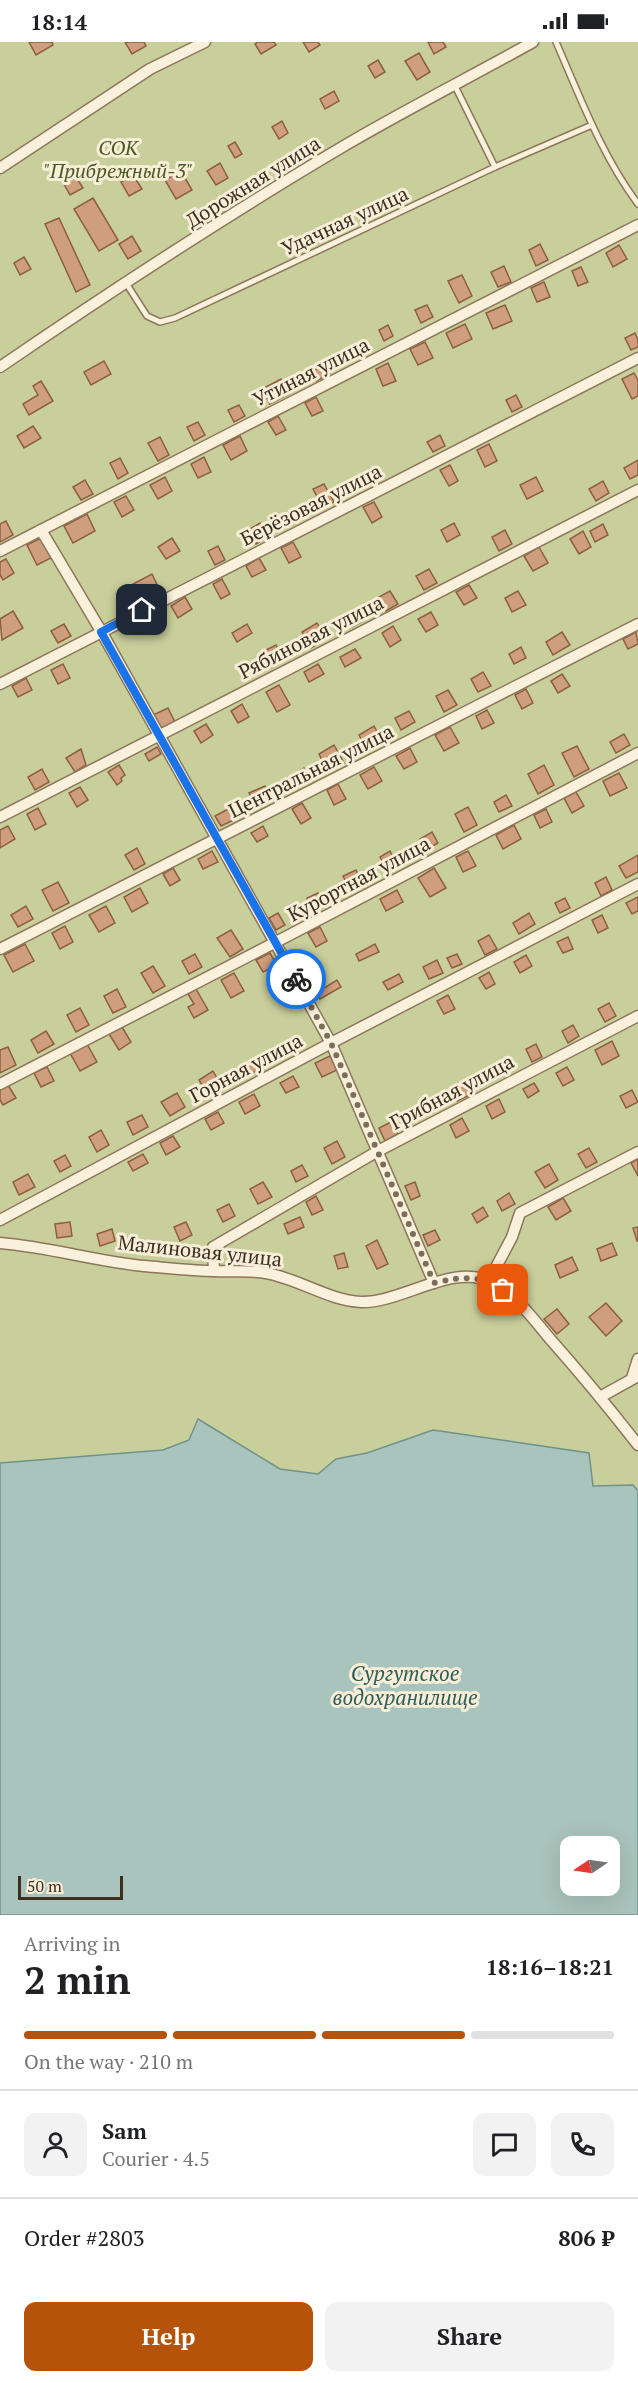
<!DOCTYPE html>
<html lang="en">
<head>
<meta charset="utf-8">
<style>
	:root { --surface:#fff; --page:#f2f2f2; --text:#202124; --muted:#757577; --line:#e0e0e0; --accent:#b45309 }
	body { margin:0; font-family:"PT Serif",serif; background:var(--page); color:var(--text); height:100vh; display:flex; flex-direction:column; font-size:22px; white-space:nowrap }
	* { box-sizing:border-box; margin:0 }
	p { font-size:20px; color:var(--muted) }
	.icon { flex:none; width:33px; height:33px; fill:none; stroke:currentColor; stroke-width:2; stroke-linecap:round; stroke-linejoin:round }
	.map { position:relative; height:1873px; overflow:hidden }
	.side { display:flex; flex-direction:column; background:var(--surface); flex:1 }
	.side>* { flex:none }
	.needle { width:39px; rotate:257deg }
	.fabs { position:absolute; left:560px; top:1794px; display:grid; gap:12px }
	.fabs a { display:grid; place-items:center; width:60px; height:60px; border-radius:12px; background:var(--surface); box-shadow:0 6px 24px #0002; font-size:30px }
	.scale { position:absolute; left:18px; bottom:15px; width:105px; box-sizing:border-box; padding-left:6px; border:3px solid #3d2e20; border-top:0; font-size:16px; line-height:21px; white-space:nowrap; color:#3d2e20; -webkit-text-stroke:4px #f7eed8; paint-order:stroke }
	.pin { position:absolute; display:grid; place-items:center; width:51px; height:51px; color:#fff; margin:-26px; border-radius:12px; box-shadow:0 3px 9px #0006 }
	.courier { position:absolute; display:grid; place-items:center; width:60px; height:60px; margin:-30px; border:4px solid #1a73e8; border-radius:50%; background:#fff; color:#222; box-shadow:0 2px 8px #0007 }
	.summary em { font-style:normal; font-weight:800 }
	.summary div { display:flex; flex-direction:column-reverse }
	.summary { display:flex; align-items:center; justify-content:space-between; height:102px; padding:0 24px }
	h1 { font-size:39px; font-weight:800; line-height:45px }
	.bar { display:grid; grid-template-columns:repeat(4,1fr); gap:9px 6px; align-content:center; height:72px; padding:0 24px }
	.bar i { height:8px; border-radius:4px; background:var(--line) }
	.bar .selected { background:var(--accent) }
	.bar p { grid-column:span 4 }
	.line { display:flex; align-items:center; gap:15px; padding:0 24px; border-top:2px solid var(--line) }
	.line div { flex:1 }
	.round { display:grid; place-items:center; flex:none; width:63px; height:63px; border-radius:12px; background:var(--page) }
	.cta { display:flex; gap:12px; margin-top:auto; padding:12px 24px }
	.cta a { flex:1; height:69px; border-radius:12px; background:var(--accent); color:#fff; font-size:24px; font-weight:800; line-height:69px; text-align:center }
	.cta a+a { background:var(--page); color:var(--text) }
	.status { display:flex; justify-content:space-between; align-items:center; height:42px; padding:0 30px; background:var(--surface); direction:ltr }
	.status svg { height:16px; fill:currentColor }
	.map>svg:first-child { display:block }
	.green { fill:#c9cf9b }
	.water { fill:#a9c4bc; stroke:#6f938a; stroke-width:1.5; fill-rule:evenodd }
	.building { fill:#cf9f7d; stroke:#8d5f41; stroke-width:1.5 }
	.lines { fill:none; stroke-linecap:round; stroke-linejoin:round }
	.service-casing { stroke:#8d765c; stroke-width:8 }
	.minor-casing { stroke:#8d765c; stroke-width:13 }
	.service { stroke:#faf1dc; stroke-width:5 }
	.minor { stroke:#faf1dc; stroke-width:10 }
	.done { stroke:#7c6e5b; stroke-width:6; stroke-dasharray:0 10.8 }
	.route { stroke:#1a73e8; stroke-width:8 }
	.labels { text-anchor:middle; stroke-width:6; stroke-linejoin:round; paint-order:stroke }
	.park-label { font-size:20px; font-style:italic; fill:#4d5a26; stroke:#f7eed8 }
	.street-label { font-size:20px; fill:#3d2e20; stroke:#f7eed8 }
	.water-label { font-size:21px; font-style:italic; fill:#2f5d5a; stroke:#f7eed8 }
</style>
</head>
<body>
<div class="status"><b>18:14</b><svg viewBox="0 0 49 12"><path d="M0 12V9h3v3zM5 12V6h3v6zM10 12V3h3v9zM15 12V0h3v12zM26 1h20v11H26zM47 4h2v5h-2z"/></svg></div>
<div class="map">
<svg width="638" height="1873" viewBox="0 0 638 1873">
	<rect width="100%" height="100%" fill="#f0e4c8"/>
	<path class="green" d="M0,0H638V1449L633,1443L593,1444L433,1388L367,1411L336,1417L318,1432L280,1427L252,1410L189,1398L163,1408L0,1421Z"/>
	<path class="water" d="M198,1377L280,1427L318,1432L336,1417L367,1411L433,1388L589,1411L593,1444L633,1443L638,1449V1873H0V1421L163,1408L189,1398ZM570,1804H609V1844H570Z"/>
	<g class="building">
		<path d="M29,0H52L53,3L36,13Z"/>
		<path d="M125,0H144L146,4L132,12Z"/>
		<path d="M258,0H274L276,3L261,12L255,2Z"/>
		<path d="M303,0H318L320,3L309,10Z"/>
		<path d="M428,0H443L446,5L434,12Z"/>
		<path d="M419,11L430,30L417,38L405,19Z"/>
		<path d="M378,18L385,30L375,36L368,24Z"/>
		<path d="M334,49L339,59L325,67L320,57Z"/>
		<path d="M282,79L288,91L279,97L272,85Z"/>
		<path d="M235,100L242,112L235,116L228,104Z"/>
		<path d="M220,121L228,136L216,143L207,129Z"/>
		<path d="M181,129L192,148L176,157L165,138Z"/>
		<path d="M73,130L83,146L70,153L61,137Z"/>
		<path d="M133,133L142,147L129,154L121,140Z"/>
		<path d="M93,156L118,198L99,209L74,167Z"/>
		<path d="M59,176L90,243L76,250L45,182Z"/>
		<path d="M132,194L141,209L128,217L119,202Z"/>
		<path d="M540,202L548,218L536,224L529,208Z"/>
		<path d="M619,203L627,217L613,225L606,211Z"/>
		<path d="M24,215L31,227L20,233L14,221Z"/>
		<path d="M504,224L511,240L498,245L491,230Z"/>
		<path d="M581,225L588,240L578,244L572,229Z"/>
		<path d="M462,233L472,254L459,261L448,239Z"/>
		<path d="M544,240L550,255L537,260L531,246Z"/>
		<path d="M427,263L433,275L421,281L415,268Z"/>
		<path d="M505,263L512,279L493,287L486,271Z"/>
		<path d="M465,282L472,297L453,306L446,291Z"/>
		<path d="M388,283L393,294L384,299L379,288Z"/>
		<path d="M635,291L638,298V305L631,308L625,296Z"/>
		<path d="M425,300L433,316L418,323L410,307Z"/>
		<path d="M104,319L111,332L91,343L84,330Z"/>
		<path d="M388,321L396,339L383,344L376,327Z"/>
		<path d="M324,322L330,332L316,339L311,330Z"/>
		<path d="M634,331L638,338V354L632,357L622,337Z"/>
		<path d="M281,337L289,352L270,362L262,347Z"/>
		<path d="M41,339L53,359L29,373L23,362L38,353L33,344Z"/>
		<path d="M516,353L522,365L512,370L506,358Z"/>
		<path d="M316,355L323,369L312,374L305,361Z"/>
		<path d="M239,363L245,374L234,380L228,368Z"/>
		<path d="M278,374L286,388L276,393L268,380Z"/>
		<path d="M198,380L205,393L194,399L187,385Z"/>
		<path d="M33,384L41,396L24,406L17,394Z"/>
		<path d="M440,393L445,404L433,410L427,400Z"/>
		<path d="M240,394L247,409L231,418L223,403Z"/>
		<path d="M160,395L169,413L158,419L148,401Z"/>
		<path d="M489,402L497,419L485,425L477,408Z"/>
		<path d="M204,415L211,430L198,436L191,422Z"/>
		<path d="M120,416L128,431L118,437L110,421Z"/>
		<path d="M638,418V433L630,437L624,426Z"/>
		<path d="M450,423L458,439L449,444L440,428Z"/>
		<path d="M373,426L379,437L365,445L359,433Z"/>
		<path d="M165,435L172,449L158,457L150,443Z"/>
		<path d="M536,435L543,449L527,457L520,443Z"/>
		<path d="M85,438L93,452L81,458L73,445Z"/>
		<path d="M603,439L609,451L596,459L589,447Z"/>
		<path d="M324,442L334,460L323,466L313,447Z"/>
		<path d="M126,454L134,468L122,475L114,460Z"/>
		<path d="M374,460L382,475L372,481L363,465Z"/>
		<path d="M87,472L95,489L73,501L64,484Z"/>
		<path d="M6,479L13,493L0,500V482Z"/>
		<path d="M260,481L268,495L256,502L248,488Z"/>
		<path d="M454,481L460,493L447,500L441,488Z"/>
		<path d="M603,482L608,493L595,500L590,489Z"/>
		<path d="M505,488L512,502L499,509L492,495Z"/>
		<path d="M583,489L591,505L579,512L570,497Z"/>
		<path d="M41,496L51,516L37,523L27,503Z"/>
		<path d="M172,496L180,509L166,517L158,505Z"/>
		<path d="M293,500L301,515L289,521L281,506Z"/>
		<path d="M218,504L225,518L215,523L208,509Z"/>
		<path d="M539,505L548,521L533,529L524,514Z"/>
		<path d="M259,516L266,528L252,535L246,524Z"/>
		<path d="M6,517L14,531L3,538L0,533V520Z"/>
		<path d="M429,527L437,541L424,548L416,534Z"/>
		<path d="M152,532L160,549L141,559L133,542Z"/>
		<path d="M222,537L230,552L221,557L213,542Z"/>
		<path d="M469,543L477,556L464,563L456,550Z"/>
		<path d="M390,549L398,562L386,569L379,555Z"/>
		<path d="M518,549L526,563L512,570L505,556Z"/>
		<path d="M185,555L192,567L178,576L171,564Z"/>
		<path d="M357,567L363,579L352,585L346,573Z"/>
		<path d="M13,569L23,586L2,598L0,577Z"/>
		<path d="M431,570L438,583L426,590L418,577Z"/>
		<path d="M317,581L326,597L311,606L302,590Z"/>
		<path d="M64,582L71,594L58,601L51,589Z"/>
		<path d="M247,582L252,591L237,600L232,591Z"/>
		<path d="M393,584L401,598L390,605L382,591Z"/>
		<path d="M562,590L570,603L553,613L546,600Z"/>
		<path d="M636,590L638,602L628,607L623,597Z"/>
		<path d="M276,603L284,618L269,627L260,611Z"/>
		<path d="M521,605L526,616L514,622L509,612Z"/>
		<path d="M355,607L361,616L345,625L340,615Z"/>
		<path d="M63,622L70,636L58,642L51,628Z"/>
		<path d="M318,622L324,632L309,640L304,630Z"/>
		<path d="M483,630L491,644L478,650L471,637Z"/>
		<path d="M562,632L570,644L558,651L551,639Z"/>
		<path d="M26,636L32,648L18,655L12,644Z"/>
		<path d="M279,643L290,663L277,670L266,650Z"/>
		<path d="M526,647L533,661L522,667L515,653Z"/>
		<path d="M448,648L457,663L444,670L436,654Z"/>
		<path d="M242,662L249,675L238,681L231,669Z"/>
		<path d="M168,666L175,680L161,688L153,673Z"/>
		<path d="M487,668L494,681L482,687L476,674Z"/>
		<path d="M409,669L415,680L401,688L395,676Z"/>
		<path d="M206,682L213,693L201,701L194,689Z"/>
		<path d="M374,684L382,699L367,708L359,693Z"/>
		<path d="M450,685L459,701L444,709L435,693Z"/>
		<path d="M624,692L630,703L616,711L610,700Z"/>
		<path d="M334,703L344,721L328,730L319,712Z"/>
		<path d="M577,704L589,727L574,735L562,711Z"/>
		<path d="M157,705L161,712L149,719L145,712Z"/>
		<path d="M410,706L417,720L404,727L396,714Z"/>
		<path d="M81,707L86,723L75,730L66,716Z"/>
		<path d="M119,723L125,733L121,736L122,739L117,743L108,730Z"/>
		<path d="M544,723L554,743L538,752L528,732Z"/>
		<path d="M374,725L382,739L368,747L360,733Z"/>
		<path d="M304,726L311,736L297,745L290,735Z"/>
		<path d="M42,727L49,740L35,748L28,735Z"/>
		<path d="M619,731L627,746L610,754L603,739Z"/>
		<path d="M338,742L346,757L334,763L327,748Z"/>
		<path d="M265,744L272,758L255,765L249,751Z"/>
		<path d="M80,745L88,758L77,765L69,751Z"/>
		<path d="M576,750L584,764L572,771L564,756Z"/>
		<path d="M506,753L512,764L499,770L494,760Z"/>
		<path d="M302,761L311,776L301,782L292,767Z"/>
		<path d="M232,765L238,776L221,784L215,774Z"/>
		<path d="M468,765L477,783L464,790L455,772Z"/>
		<path d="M38,766L46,782L35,788L27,772Z"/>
		<path d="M546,767L552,780L540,786L534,773Z"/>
		<path d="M514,783L521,797L503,807L496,793Z"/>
		<path d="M8,784L15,797L0,806V788Z"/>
		<path d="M263,784L268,794L257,800L251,791Z"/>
		<path d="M432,790L438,801L426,808L420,797Z"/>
		<path d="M137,806L145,822L134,828L125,813Z"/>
		<path d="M212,809L218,820L203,827L198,817Z"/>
		<path d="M390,809L398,824L388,830L380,815Z"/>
		<path d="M468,809L476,824L463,830L456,815Z"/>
		<path d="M638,813V830L626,836L619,824Z"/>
		<path d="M173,826L180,838L170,844L163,832Z"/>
		<path d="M434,826L446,846L430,855L418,836Z"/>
		<path d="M356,828L364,844L351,850L343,834Z"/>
		<path d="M606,835L612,848L601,854L595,841Z"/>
		<path d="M58,840L69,861L53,869L42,848Z"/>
		<path d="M140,846L148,861L132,870L124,855Z"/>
		<path d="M397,848L403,860L386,869L380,857Z"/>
		<path d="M318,851L324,864L313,869L307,856Z"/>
		<path d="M638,855V869L632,872L626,861Z"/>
		<path d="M565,856L570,866L560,871L555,861Z"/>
		<path d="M26,864L33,877L18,885L11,873Z"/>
		<path d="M106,864L115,881L99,890L89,873Z"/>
		<path d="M278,871L285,883L276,888L269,876Z"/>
		<path d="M529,871L535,882L519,892L513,881Z"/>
		<path d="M602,873L608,886L598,891L592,878Z"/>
		<path d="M65,884L73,900L60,907L52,891Z"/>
		<path d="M320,885L327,899L316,905L308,891Z"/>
		<path d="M231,888L243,907L230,915L217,896Z"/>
		<path d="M489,893L497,907L485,913L478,899Z"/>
		<path d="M568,895L573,907L563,911L557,900Z"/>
		<path d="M25,902L34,919L13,930L4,913Z"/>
		<path d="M375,902L379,910L359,919L356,912Z"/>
		<path d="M270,911L277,923L263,930L256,918Z"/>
		<path d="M195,912L202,925L189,932L182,919Z"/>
		<path d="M457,912L462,922L452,926L447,916Z"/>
		<path d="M526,913L532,924L520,931L514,920Z"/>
		<path d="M437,918L443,931L429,937L423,925Z"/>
		<path d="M153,924L165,944L153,951L141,931Z"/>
		<path d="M489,930L495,942L486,947L479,936Z"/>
		<path d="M234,931L244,949L231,956L221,938Z"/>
		<path d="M399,932L403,940L388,948L383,940Z"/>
		<path d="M337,938L341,945L320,957L316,951Z"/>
		<path d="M117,947L126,965L113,971L104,954Z"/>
		<path d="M196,947L208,968L194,976L188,965L194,962L188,952Z"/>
		<path d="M448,953L455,967L444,972L437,959Z"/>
		<path d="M609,961L616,974L605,980L598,967Z"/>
		<path d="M80,966L89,983L76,990L67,973Z"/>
		<path d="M573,983L579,994L568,1001L562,989Z"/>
		<path d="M122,985L131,1000L119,1008L109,992Z"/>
		<path d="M46,989L54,1002L38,1011L31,998Z"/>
		<path d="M612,999L619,1014L602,1023L595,1008Z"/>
		<path d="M87,1002L97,1020L80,1029L70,1011Z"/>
		<path d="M536,1002L542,1015L532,1020L526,1007Z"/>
		<path d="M8,1005L16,1023L0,1031V1008Z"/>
		<path d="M330,1014L337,1028L322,1035L315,1021Z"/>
		<path d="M256,1016L261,1026L247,1034L242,1024Z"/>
		<path d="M500,1020L507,1031L492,1039L486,1028Z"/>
		<path d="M47,1025L54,1039L41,1045L34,1031Z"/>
		<path d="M567,1025L574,1038L563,1044L556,1031Z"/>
		<path d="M213,1029L223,1047L209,1055L199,1038Z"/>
		<path d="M293,1034L299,1045L286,1051L280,1041Z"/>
		<path d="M464,1041L470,1053L457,1059L451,1047Z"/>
		<path d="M534,1041L539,1049L528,1056L523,1047Z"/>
		<path d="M8,1043L16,1056L3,1063L0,1058V1047Z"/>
		<path d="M632,1048L638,1060L626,1066L620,1054Z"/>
		<path d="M177,1051L185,1065L170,1074L161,1060Z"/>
		<path d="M254,1052L260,1064L245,1072L239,1060Z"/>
		<path d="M499,1057L505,1070L492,1077L486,1064Z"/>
		<path d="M424,1061L429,1072L418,1077L413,1066Z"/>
		<path d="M218,1070L224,1081L211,1088L205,1077Z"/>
		<path d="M142,1073L148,1085L133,1093L127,1080Z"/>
		<path d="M462,1076L469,1089L456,1096L450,1083Z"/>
		<path d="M391,1080L398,1092L385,1099L379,1086Z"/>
		<path d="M101,1088L109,1103L97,1110L89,1095Z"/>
		<path d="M173,1094L180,1105L166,1113L160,1101Z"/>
		<path d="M337,1099L345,1115L332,1122L324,1106Z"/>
		<path d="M589,1106L597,1120L586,1126L578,1112Z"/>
		<path d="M143,1112L148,1121L133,1129L128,1120Z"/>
		<path d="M65,1113L71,1124L60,1130L54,1119Z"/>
		<path d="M638,1117V1134L631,1121Z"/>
		<path d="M549,1122L558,1138L545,1146L535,1130Z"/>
		<path d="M302,1123L308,1134L296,1140L291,1129Z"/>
		<path d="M28,1132L35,1145L19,1153L13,1140Z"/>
		<path d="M263,1140L272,1155L258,1162L250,1147Z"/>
		<path d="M415,1140L420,1154L411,1158L405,1144Z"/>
		<path d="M509,1151L515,1162L502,1169L497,1159Z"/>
		<path d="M316,1154L323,1168L312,1173L306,1160Z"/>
		<path d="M563,1156L571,1169L556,1178L548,1165Z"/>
		<path d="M229,1162L235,1174L223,1180L217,1168Z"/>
		<path d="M483,1165L488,1174L477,1181L472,1172Z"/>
		<path d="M300,1175L304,1185L288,1192L284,1182Z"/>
		<path d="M70,1180L72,1194L57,1196L55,1182Z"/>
		<path d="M186,1180L192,1193L180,1199L174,1185Z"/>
		<path d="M638,1185V1199H637L633,1186Z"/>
		<path d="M112,1187L115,1199L100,1204L97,1192Z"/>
		<path d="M435,1188L440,1198L428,1204L423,1193Z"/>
		<path d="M377,1198L388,1222L377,1227L366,1204Z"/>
		<path d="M612,1201L617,1213L601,1219L597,1207Z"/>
		<path d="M344,1211L348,1225L338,1227L334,1214Z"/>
		<path d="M572,1215L578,1228L560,1236L555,1223Z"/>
		<path d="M606,1261L622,1279L606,1294L589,1275Z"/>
		<path d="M557,1267L569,1282L557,1292L544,1277Z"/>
	</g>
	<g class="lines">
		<defs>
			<g id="service">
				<path d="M556,0C580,55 602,114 638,162"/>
				<path d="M455,44L495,125"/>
				<path d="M126,241L147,274L160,280L175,276L495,125L592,83"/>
			</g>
			<g id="minor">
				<path d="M0,126L150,27L205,0"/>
				<path d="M0,325C114,247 230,171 349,101C409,66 472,34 533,0"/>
				<path d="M41,488L101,589L331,1001L434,1241"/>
				<path d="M0,509L638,183"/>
				<path d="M0,642L638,316"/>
				<path d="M0,775L638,448"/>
				<path d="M0,907L638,582"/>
				<path d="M0,1042L276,900L638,711"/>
				<path d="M0,1178L331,1001L638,842"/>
				<path d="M0,1201C49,1205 95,1219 144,1224C168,1226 192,1229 216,1229C232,1230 250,1228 266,1231C300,1237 327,1258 361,1260C403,1261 454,1219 493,1241C517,1254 534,1278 551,1298C581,1332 610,1367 638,1403"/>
				<path d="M214,1229L213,1205L378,1109L638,974"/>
				<path d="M492,1240L495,1227L512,1195L520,1171L638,1110"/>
				<path d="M632,1336L638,1317"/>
				<path d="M600,1355L638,1334"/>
			</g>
		</defs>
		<use href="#service" class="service-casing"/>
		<use href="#minor" class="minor-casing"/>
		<use href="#service" class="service"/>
		<use href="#minor" class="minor"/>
	</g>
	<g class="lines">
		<path class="done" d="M296,937L331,1001L434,1241C460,1235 481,1232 503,1248"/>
		<path class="route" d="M142,568L101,590L296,937"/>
	</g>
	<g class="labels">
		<g class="park-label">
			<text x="118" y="113">СОК<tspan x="118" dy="23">"Прибрежный-3"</tspan></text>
		</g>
		<g class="street-label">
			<text transform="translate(253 140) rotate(-32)" y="7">Дорожная улица</text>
			<text transform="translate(345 179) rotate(-25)" y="7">Удачная улица</text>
			<text transform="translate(311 330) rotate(-27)" y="7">Утиная улица</text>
			<text transform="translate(311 463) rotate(-27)" y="7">Берёзовая улица</text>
			<text transform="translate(311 595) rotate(-27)" y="7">Рябиновая улица</text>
			<text transform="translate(311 729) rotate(-27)" y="7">Центральная улица</text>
			<text transform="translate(359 837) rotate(-28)" y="7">Курортная улица</text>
			<text transform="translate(246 1026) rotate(-28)" y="7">Горная улица</text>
			<text transform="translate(452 1050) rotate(-28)" y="7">Грибная улица</text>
			<text transform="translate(200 1209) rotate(6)" y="7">Малиновая улица</text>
		</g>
		<g class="water-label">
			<text x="405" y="1639">Сургутское<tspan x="405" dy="24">водохранилище</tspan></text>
		</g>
	</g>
</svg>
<div class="fabs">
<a><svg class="needle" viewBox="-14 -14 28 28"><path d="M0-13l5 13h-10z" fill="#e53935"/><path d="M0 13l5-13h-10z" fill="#757577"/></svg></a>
</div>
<div class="scale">50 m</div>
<div class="pin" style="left:503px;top:1248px;background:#ea580c"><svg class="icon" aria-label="bag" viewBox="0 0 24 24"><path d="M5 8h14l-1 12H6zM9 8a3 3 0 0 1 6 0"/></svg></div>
<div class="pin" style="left:142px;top:568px;background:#1f2937"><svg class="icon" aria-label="home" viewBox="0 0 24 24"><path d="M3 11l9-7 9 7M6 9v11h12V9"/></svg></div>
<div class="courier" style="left:296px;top:937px"><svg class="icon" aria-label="bike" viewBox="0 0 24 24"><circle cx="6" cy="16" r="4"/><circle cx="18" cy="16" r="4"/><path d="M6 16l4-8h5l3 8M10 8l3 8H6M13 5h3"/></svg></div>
</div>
<section class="side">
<div class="summary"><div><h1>2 min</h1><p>Arriving in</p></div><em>18:16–18:21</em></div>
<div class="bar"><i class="selected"></i><i class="selected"></i><i class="selected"></i><i></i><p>On the way · 210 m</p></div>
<div class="line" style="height:108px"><a class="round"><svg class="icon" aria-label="person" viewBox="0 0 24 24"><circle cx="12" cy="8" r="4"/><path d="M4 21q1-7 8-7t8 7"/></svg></a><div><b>Sam</b><p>Courier · 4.5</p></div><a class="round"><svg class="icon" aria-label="chat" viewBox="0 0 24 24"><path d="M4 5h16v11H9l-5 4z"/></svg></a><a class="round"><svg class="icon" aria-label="phone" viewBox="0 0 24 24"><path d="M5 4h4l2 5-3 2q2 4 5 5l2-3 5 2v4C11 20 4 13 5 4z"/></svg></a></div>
<div class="line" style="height:78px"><div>Order #2803</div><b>806 ₽</b></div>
<div class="cta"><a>Help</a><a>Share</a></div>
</section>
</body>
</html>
